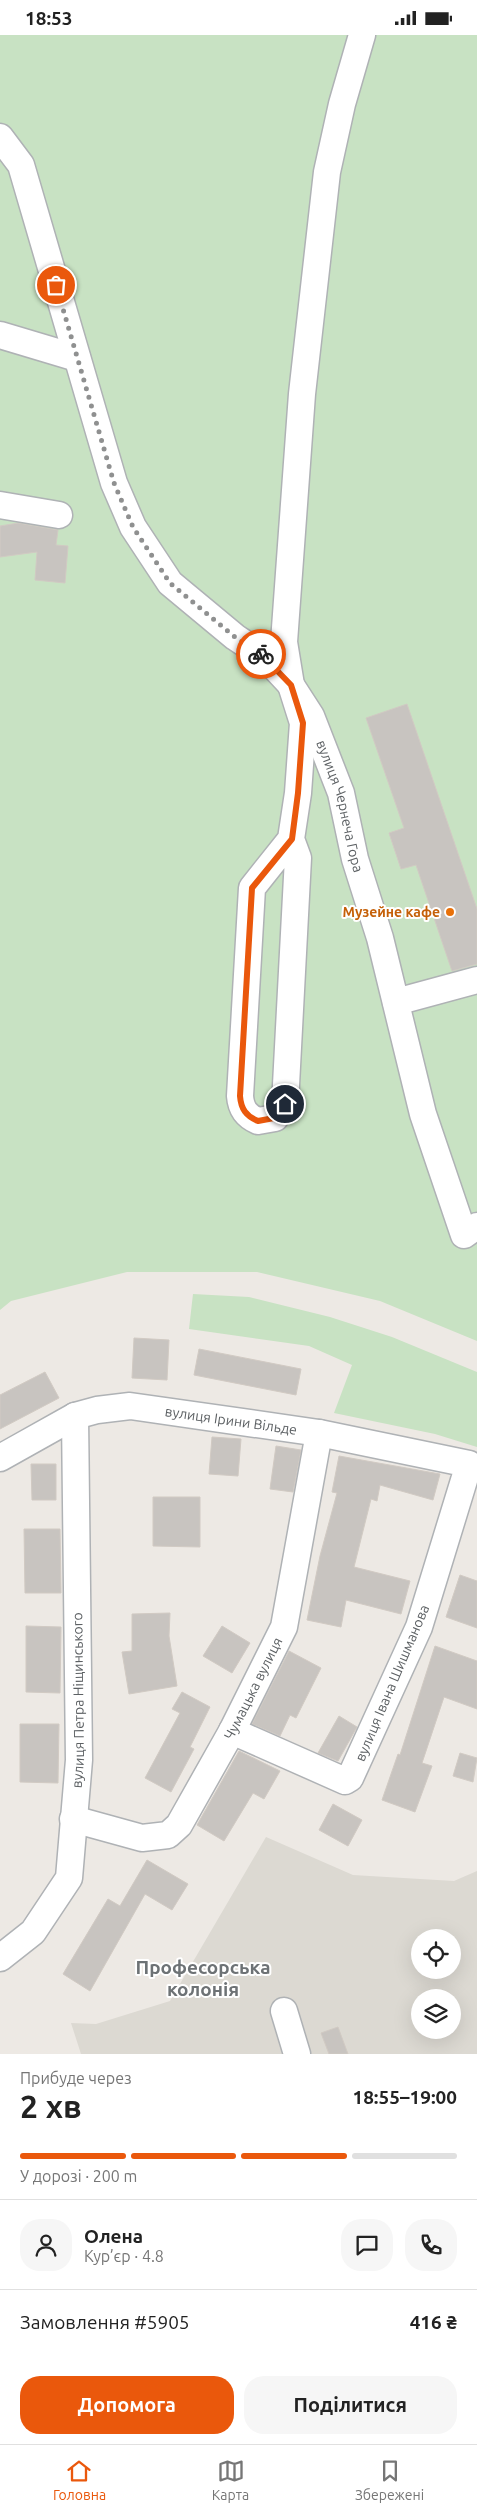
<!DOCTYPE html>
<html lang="uk">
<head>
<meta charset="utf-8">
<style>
	:root { --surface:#fff; --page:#f6f6f6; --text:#222; --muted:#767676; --line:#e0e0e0; --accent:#ea580c }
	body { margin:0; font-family:Ubuntu,sans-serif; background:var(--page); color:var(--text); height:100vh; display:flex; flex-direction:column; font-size:19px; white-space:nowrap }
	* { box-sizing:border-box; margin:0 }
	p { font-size:16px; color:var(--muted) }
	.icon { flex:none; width:28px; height:28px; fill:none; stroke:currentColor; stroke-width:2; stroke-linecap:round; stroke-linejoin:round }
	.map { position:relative; height:2019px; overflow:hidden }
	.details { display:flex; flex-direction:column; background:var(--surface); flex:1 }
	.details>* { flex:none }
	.buttons { position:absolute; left:411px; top:1894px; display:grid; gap:10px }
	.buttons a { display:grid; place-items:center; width:50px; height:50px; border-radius:50%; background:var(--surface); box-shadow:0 5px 20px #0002; font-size:25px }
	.pin { position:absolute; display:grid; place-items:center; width:42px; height:42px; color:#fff; margin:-21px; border:2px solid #fff; border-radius:50%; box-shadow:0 1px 5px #0007 }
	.courier { position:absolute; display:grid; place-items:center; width:50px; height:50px; margin:-25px; border:4px solid #ea580c; border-radius:50%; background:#fff; color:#222; box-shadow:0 1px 6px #0007 }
	.head em { font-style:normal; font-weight:600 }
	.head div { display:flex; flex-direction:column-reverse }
	.head { display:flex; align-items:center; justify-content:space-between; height:85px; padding:0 20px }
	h1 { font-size:32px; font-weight:600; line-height:38px }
	.bar { display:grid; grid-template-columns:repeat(4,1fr); gap:8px 5px; align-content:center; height:60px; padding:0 20px }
	.bar i { height:6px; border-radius:4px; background:var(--line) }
	.bar .selected { background:var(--accent) }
	.bar p { grid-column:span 4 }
	.line { display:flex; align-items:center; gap:12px; padding:0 20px; border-top:1px solid var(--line) }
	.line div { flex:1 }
	.round { display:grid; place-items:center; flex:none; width:52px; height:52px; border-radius:20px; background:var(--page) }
	.primary-button { display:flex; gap:10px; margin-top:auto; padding:10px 20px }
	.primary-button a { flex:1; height:58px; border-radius:20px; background:var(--accent); color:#fff; font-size:20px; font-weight:600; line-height:58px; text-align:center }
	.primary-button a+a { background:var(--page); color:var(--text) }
	.status { display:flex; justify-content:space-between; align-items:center; height:35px; padding:0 25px; background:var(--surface); direction:ltr }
	.status svg { height:14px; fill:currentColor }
	.dock { display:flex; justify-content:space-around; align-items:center; height:70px; border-top:1px solid var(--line); background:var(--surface); font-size:14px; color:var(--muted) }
	.dock a { display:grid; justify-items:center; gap:2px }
	.dock .selected { color:var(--accent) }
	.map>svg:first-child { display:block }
	.education { fill:#dcd9d2; fill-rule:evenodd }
	.green { fill:#c8e2c3 }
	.building { fill:#c8c4c0; stroke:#d1cac3 }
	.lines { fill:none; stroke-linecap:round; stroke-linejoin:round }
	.minor-casing { stroke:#afb2b5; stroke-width:29 }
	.minor { stroke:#fff; stroke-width:26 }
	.done { stroke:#8f9090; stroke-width:5; stroke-dasharray:0 9 }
	.route { stroke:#ea580c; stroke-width:6 }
	.food-dot { fill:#e8710a; stroke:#fff; stroke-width:2 }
	.labels { text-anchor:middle; stroke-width:4; stroke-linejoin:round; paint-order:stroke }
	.street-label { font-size:14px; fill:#5c6063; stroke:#fff }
	.food-label { font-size:14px; font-weight:bold; fill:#c56008; stroke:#fff; text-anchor:end }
	.district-label { font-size:19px; font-weight:bold; fill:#6d7275; stroke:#fff }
</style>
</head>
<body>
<div class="status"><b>18:53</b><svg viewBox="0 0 49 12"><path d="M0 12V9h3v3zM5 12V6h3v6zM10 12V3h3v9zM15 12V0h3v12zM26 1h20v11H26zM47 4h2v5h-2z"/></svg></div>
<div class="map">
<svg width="477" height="2019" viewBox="0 0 477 2019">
	<rect width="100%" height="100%" fill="#ede9e4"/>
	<path class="education" d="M266,1802L353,1840L454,1846L477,1836V2019H81L71,1988L96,1989L170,1966ZM420,1902H452V1935H420ZM420,1962H452V1995H420Z"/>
	<g class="green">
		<path d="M0,0H477V1306L380,1266L257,1237H127L11,1266L0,1275Z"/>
		<path d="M193,1259L249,1262L330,1282L392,1302L477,1337V1412L435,1399L334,1378L352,1330L309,1311L189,1294Z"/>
	</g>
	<g class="building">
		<path d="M18,488L58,495L56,510L68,511L65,548L35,545L37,517L0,522V491Z"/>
		<path d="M407,669L477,874V929L452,936L416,830L401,834L389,798L404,793L366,683Z"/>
		<path d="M134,1303L169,1305L167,1345L132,1343Z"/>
		<path d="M199,1314L301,1334L296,1360L194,1340Z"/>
		<path d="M45,1337L59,1363L0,1394V1360Z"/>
		<path d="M212,1402L241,1404L238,1441L209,1439Z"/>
		<path d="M276,1411L301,1415L293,1457L270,1454Z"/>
		<path d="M339,1421L440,1439L433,1465L380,1450L377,1466L371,1464L354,1532L410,1546L401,1579L346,1565L341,1592L307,1585L320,1521L337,1458L332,1457Z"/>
		<path d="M31,1429H56V1465H32Z"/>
		<path d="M153,1462H200V1512L153,1511Z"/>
		<path d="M24,1494H60L61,1558H25Z"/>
		<path d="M460,1540L477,1546V1593L446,1582Z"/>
		<path d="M170,1578L169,1601L177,1651L129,1659L122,1617L132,1616V1579Z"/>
		<path d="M26,1591L61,1592L60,1658L26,1657Z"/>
		<path d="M222,1591L250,1608L232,1638L203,1621Z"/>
		<path d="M435,1611L477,1626V1674L444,1662L422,1728L432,1731L415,1777L382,1765L398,1719L400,1720Z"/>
		<path d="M289,1616L321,1633L296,1683L290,1680L280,1701L252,1689Z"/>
		<path d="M182,1657L210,1672L190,1712L194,1714L171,1757L145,1743L180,1678L172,1674Z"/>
		<path d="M339,1681L357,1692L338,1726L318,1718Z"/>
		<path d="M20,1689H59L58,1748L20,1747Z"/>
		<path d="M239,1716L280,1736L264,1764L253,1758L224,1806L197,1790Z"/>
		<path d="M460,1718L477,1723L473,1747L453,1741Z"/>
		<path d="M333,1769L362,1785L348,1811L319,1795Z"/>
		<path d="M147,1825L188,1849L172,1875L145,1859L90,1956L63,1939L108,1864L120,1871Z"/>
		<path d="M338,1992L348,2019H329L321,1998Z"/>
	</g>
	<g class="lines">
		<defs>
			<g id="minor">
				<path id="s1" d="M0,102L21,130L114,448L133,492L170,548L235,602L265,622L291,650L311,681L341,758L355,824L380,903L423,1079L464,1200L477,1191"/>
				<path d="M0,300L77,323"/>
				<path d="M0,470L59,480"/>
				<path d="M291,804L252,853L240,1061C241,1074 246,1081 258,1086L275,1083L285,1069L298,823L291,804L298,758L303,688L291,650L284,607L302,359L327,137L342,69L362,0"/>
				<path d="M396,967L477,945"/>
				<path id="s2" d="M0,1423L75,1381L97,1375L130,1371L319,1398L469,1429L419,1592L350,1743L345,1746L232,1696"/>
				<path id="s3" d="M73,1784L142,1803L168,1800L179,1790L232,1696L284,1592L319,1398"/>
				<path id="s4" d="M0,1923L33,1897L69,1843L79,1725L75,1381"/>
				<path d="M284,1976L297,2019"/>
			</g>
		</defs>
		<use href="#minor" class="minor-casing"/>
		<use href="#minor" class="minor"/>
	</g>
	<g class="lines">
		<path class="done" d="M56,250L114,448L133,492L170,548L235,602L261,619"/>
		<path class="route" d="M261,619L291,650L303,688L298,758L292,804L252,853L240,1061C241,1074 246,1081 258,1086L274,1083L285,1069"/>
	</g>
	<circle class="food-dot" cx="450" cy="877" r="5"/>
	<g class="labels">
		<g class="street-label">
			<text dy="5" stroke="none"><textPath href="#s1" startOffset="772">вулиця Чернеча Гора</textPath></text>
			<text dy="5" stroke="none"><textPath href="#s2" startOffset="244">вулиця Ірини Вільде</textPath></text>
			<text transform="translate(392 1648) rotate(-67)" y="5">вулиця Івана Шишманова</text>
			<text dy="5" stroke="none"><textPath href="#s3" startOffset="268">Чумацька вулиця</textPath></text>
			<text dy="5" stroke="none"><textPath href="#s4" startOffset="285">вулиця Петра Ніщинського</textPath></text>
		</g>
		<g class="food-label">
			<text x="440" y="882">Музейне кафе</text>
		</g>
		<g class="district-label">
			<text x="203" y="1939">Професорська<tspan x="203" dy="22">колонія</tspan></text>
		</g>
	</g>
</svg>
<div class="buttons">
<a><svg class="icon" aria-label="locate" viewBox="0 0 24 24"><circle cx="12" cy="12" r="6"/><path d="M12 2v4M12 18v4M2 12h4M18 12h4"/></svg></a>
<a><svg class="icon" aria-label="layers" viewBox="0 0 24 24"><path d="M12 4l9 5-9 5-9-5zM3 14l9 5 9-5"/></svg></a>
</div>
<div class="pin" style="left:56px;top:250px;background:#ea580c"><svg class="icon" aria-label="bag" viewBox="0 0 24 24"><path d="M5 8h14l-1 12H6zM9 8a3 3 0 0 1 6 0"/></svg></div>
<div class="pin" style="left:285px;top:1069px;background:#1f2937"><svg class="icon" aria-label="home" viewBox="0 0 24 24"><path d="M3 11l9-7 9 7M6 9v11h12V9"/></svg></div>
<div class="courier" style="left:261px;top:619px"><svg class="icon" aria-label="bike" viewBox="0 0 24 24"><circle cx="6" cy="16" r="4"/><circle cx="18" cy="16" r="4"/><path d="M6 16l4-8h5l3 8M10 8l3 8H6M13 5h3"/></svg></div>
</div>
<section class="details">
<div class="head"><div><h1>2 хв</h1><p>Прибуде через</p></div><em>18:55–19:00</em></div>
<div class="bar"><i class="selected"></i><i class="selected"></i><i class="selected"></i><i></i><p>У дорозі · 200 m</p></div>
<div class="line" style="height:90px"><a class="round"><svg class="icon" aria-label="person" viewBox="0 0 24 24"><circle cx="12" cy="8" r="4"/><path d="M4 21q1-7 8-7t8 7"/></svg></a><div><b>Олена</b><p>Кур’єр · 4.8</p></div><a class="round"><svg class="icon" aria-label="chat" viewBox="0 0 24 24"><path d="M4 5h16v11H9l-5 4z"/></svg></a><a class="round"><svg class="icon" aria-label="phone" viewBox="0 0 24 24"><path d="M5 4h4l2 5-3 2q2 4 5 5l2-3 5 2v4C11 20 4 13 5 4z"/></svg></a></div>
<div class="line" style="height:65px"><div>Замовлення #5905</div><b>416 ₴</b></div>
<div class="primary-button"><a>Допомога</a><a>Поділитися</a></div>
</section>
<nav class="dock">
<a class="selected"><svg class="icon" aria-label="home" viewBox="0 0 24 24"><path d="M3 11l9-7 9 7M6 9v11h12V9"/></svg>Головна</a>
<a><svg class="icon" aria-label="map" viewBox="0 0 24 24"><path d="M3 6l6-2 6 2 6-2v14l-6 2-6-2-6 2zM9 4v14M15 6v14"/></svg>Карта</a>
<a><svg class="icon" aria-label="saved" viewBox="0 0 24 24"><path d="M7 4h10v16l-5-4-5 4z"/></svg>Збережені</a>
</nav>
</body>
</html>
